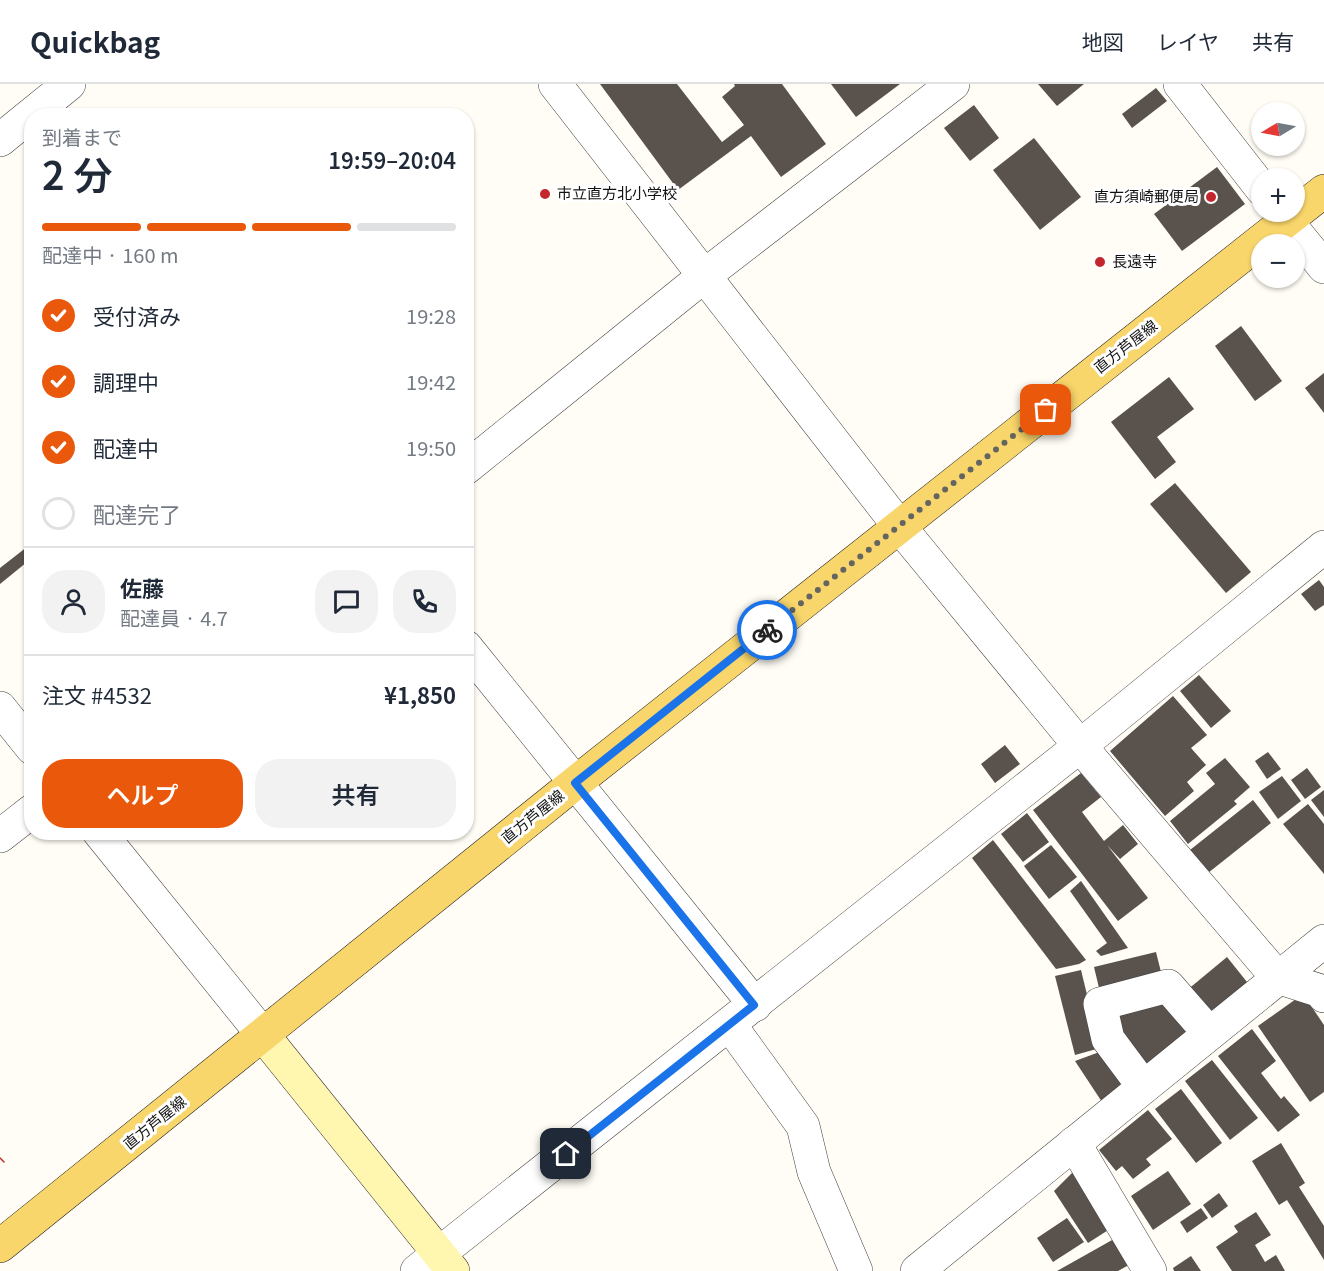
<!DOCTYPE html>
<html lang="ja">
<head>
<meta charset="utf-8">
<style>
	:root { --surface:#fff; --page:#f2f2f3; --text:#1f2937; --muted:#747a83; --line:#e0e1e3; --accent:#ea580c }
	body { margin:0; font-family:Georgia,"Noto Sans JP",serif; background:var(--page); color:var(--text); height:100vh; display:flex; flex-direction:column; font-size:22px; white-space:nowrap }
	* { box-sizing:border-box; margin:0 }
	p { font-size:20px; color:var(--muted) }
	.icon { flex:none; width:33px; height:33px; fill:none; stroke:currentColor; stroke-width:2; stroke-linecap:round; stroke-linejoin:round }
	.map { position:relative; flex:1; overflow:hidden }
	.sheet { position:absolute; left:24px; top:24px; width:450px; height:732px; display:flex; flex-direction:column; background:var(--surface); border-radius:24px; box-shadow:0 2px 4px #0004 }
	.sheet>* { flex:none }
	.needle { width:39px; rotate:260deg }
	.tools { position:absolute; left:1251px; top:18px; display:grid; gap:12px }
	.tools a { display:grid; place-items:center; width:54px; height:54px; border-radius:50%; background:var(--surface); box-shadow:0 2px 4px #0004; font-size:30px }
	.pin { position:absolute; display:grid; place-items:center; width:51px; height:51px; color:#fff; margin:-26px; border-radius:12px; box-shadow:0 3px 9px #0006 }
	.courier { position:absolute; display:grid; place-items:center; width:60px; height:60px; margin:-30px; border:4px solid #1a73e8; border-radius:50%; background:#fff; color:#222; box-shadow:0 2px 8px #0007 }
	.summary em { font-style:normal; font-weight:600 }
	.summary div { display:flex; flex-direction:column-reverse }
	.summary { display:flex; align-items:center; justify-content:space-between; height:102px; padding:0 18px }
	h1 { font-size:39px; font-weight:600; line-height:45px }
	.bar { display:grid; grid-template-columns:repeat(4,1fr); gap:9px 6px; align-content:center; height:72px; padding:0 18px }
	.bar i { height:8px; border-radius:4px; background:var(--line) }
	.bar .on { background:var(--accent) }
	.bar p { grid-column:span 4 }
	.line { display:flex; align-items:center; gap:15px; padding:0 18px; border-top:2px solid var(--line) }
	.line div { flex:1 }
	.round { display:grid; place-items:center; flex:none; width:63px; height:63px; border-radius:24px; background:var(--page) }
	ol { padding:0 18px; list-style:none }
	li { display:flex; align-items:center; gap:18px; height:66px }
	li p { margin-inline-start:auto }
	li .icon { padding:6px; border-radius:50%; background:var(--accent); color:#fff; stroke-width:4 }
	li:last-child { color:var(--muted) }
	li i { width:33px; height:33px; border:3px solid var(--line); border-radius:50% }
	.action { display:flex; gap:12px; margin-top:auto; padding:12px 18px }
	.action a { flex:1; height:69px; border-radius:24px; background:var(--accent); color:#fff; font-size:24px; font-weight:600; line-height:69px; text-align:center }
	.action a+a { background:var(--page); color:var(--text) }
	header { display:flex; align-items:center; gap:36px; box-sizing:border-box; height:84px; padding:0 30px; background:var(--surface); border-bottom:2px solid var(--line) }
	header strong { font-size:28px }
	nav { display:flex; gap:33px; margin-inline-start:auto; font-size:21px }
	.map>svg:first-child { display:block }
	.building { fill:#5a524d }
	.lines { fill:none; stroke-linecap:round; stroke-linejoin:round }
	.street-casing { stroke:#444; stroke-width:34 }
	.secondary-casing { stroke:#333; stroke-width:34 }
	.primary-casing { stroke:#222; stroke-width:34 }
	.street { stroke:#fff; stroke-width:33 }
	.secondary { stroke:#fff6b0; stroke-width:33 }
	.primary { stroke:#f9d66b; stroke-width:33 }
	.tram { stroke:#c4262e; stroke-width:1.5 }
	.done { stroke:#646461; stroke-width:6; stroke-dasharray:0 10.8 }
	.route { stroke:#1a73e8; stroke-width:8 }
	.poi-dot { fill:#c4262e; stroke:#fff; stroke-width:2 }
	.labels { text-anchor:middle; stroke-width:6; stroke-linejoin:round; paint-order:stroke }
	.poi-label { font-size:15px; fill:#111; stroke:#fff; text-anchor:start }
	.street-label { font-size:15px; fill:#111; stroke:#fff }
</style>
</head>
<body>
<header>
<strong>Quickbag</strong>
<nav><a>地図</a><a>レイヤ</a><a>共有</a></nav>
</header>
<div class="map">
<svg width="1324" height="1187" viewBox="0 0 1324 1187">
	<rect width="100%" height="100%" fill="#fffdf5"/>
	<g class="building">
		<path d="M600,0H677L722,58L744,41L722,13L735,2L734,0H782L826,60L781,93L751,52L678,106Z"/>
		<path d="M831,0H900L856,33Z"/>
		<path d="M1038,0H1084L1057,22Z"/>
		<path d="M1156,4L1167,17L1132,44L1122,30Z"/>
		<path d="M974,21L999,54L970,77L944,44Z"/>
		<path d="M1034,54L1081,113L1040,146L993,86Z"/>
		<path d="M1217,83L1245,120L1182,167L1154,130Z"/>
		<path d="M1241,242L1282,297L1255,317L1215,262Z"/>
		<path d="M1324,289V329L1305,304Z"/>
		<path d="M1169,293L1194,325L1157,353L1176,378L1155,395L1111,338Z"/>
		<path d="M1175,399L1251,488L1226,509L1150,420Z"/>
		<path d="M32,459V474L0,500V484Z"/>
		<path d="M1319,496L1324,503V521L1315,527L1301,510Z"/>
		<path d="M1199,591L1231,627L1211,644L1180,607Z"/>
		<path d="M1173,612L1207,651L1191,664L1206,681L1187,698L1194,707L1165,732L1110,667Z"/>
		<path d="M1005,661L1020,680L995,699L981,680Z"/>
		<path d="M1268,668L1281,685L1267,695L1255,677Z"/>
		<path d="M1225,674L1250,703L1234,717L1237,720L1188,760L1170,737L1215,700L1206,689Z"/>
		<path d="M1307,684L1321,703L1305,715L1291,696Z"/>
		<path d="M1081,689L1101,713L1082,728L1104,757L1123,741L1138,760L1120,775L1107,761L1148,814L1118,837L1033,726Z"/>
		<path d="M1282,692L1301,717L1278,735L1259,708Z"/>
		<path d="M1324,706V733L1311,716Z"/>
		<path d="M1253,716L1271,739L1208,789L1190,766Z"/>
		<path d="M1308,720L1324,740V790L1283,740Z"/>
		<path d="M1027,729L1049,758L1023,778L1001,750Z"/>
		<path d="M993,756L1086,876L1079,880L1056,885L972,774Z"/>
		<path d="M1051,761L1077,793L1049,815L1024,782Z"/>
		<path d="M1081,797L1128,864L1101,872L1096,867L1107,859L1070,807Z"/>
		<path d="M1156,868L1162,892L1100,908L1094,883Z"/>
		<path d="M1227,873L1251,903L1208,936L1186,907Z"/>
		<path d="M1081,886L1100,964L1075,971L1055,892Z"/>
		<path d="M1303,910L1324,941V1008L1310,1018L1258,942Z"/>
		<path d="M1166,911L1196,949L1150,986L1116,952L1110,923Z"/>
		<path d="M1252,945L1276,977L1261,989L1281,1015L1284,1012L1300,1031L1278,1048L1218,972Z"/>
		<path d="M1105,966L1131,1004L1106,1024L1075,977Z"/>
		<path d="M1212,976L1258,1034L1230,1056L1185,997Z"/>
		<path d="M1181,1005L1222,1059L1196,1079L1155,1025Z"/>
		<path d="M1148,1026L1172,1055L1146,1075L1151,1081L1133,1095L1122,1082L1116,1087L1099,1066Z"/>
		<path d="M1281,1059L1305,1099L1299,1103L1324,1142V1176L1287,1116L1279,1121L1252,1077Z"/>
		<path d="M1076,1085L1113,1143L1088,1159L1054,1107Z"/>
		<path d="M1168,1087L1191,1120L1153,1146L1131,1112Z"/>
		<path d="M1219,1109L1228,1122L1212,1134L1203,1121Z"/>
		<path d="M1201,1124L1208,1134L1187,1149L1180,1138Z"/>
		<path d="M1256,1128L1271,1151L1255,1161L1265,1178L1276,1171L1285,1187H1232L1216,1163L1238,1148L1234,1142Z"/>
		<path d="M1067,1134L1084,1158L1053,1178L1037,1154Z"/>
		<path d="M1121,1151L1136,1177L1118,1187H1057Z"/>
		<path d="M1191,1172L1201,1187H1174L1173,1184Z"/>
	</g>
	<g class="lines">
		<defs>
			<g id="street">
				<path d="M555,0L899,442L1080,662L1277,893L1321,907L1324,912"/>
				<path d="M1180,0L1262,105"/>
				<path d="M0,56L69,0"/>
				<path d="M1279,128L1324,183"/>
				<path d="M466,384L704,192L953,0"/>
				<path d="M466,563L755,921"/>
				<path d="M0,624L32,664"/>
				<path d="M99,748L263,951"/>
				<path d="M0,752L32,727"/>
				<path d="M730,941L803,1042L814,1088L856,1187"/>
				<path d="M1143,1002L1108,955L1100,920L1168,902L1209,949"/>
				<path d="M1074,1059L1150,1187"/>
				<path d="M417,1187L1080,662L1324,463"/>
				<path d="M917,1187L1324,857"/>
			</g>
			<path id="secondary" d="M263,951L453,1187"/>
			<path id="primary" d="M0,1162L575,699L1324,107"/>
		</defs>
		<use href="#street" class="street-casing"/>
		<use href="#secondary" class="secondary-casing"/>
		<use href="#primary" class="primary-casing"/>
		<use href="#street" class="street"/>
		<use href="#secondary" class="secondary"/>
		<use href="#primary" class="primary"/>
		<path class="tram" d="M0,1074L4,1078"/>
	</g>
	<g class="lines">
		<path class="done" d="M767,546L1046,326"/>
		<path class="route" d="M566,1070L754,921L575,699L767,546"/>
	</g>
	<g class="poi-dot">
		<circle cx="545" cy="110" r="6"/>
		<circle cx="1211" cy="113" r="6"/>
		<circle cx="1100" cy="178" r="6"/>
	</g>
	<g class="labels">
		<g class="poi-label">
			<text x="557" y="115">市立直方北小学校</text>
			<text x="1199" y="118" text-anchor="end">直方須崎郵便局</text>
			<text x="1112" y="183">長遠寺</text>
		</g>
		<g class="street-label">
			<text transform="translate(1126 263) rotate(-38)" y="5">直方芦屋線</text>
			<text transform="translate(533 733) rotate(-39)" y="5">直方芦屋線</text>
			<text transform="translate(155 1039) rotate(-39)" y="5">直方芦屋線</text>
		</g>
	</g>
</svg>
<div class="tools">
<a><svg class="needle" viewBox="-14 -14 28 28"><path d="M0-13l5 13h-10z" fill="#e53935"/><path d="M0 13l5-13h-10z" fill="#747a83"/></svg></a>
<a>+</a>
<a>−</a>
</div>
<div class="pin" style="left:1046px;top:326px;background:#ea580c"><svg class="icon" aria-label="bag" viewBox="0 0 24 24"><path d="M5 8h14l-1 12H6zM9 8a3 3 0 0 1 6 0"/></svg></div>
<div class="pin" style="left:566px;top:1070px;background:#1f2937"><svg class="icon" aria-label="home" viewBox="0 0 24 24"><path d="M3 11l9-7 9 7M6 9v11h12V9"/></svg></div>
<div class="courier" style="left:767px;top:546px"><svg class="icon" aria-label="bike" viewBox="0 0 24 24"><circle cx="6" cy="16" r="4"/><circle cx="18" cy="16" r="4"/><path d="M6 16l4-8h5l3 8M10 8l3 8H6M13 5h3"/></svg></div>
<section class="sheet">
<div class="summary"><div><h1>2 分</h1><p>到着まで</p></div><em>19:59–20:04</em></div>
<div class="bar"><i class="on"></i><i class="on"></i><i class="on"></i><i></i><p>配達中 · 160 m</p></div>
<ol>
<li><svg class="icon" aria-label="check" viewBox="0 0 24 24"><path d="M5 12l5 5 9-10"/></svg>受付済み<p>19:28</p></li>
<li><svg class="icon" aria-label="check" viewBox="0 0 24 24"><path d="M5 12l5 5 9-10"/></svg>調理中<p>19:42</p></li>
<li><svg class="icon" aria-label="check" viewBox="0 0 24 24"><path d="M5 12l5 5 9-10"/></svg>配達中<p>19:50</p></li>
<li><i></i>配達完了</li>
</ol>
<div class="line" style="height:108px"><a class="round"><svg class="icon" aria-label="person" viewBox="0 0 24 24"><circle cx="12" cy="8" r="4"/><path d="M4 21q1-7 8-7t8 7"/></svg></a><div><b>佐藤</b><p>配達員 · 4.7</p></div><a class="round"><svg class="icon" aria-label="chat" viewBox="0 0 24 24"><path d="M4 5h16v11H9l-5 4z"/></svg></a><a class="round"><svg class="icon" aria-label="phone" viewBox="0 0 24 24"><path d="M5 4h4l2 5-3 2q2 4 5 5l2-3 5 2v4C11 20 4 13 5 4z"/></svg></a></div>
<div class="line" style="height:78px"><div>注文 #4532</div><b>¥1,850</b></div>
<div class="action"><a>ヘルプ</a><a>共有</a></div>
</section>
</div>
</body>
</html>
